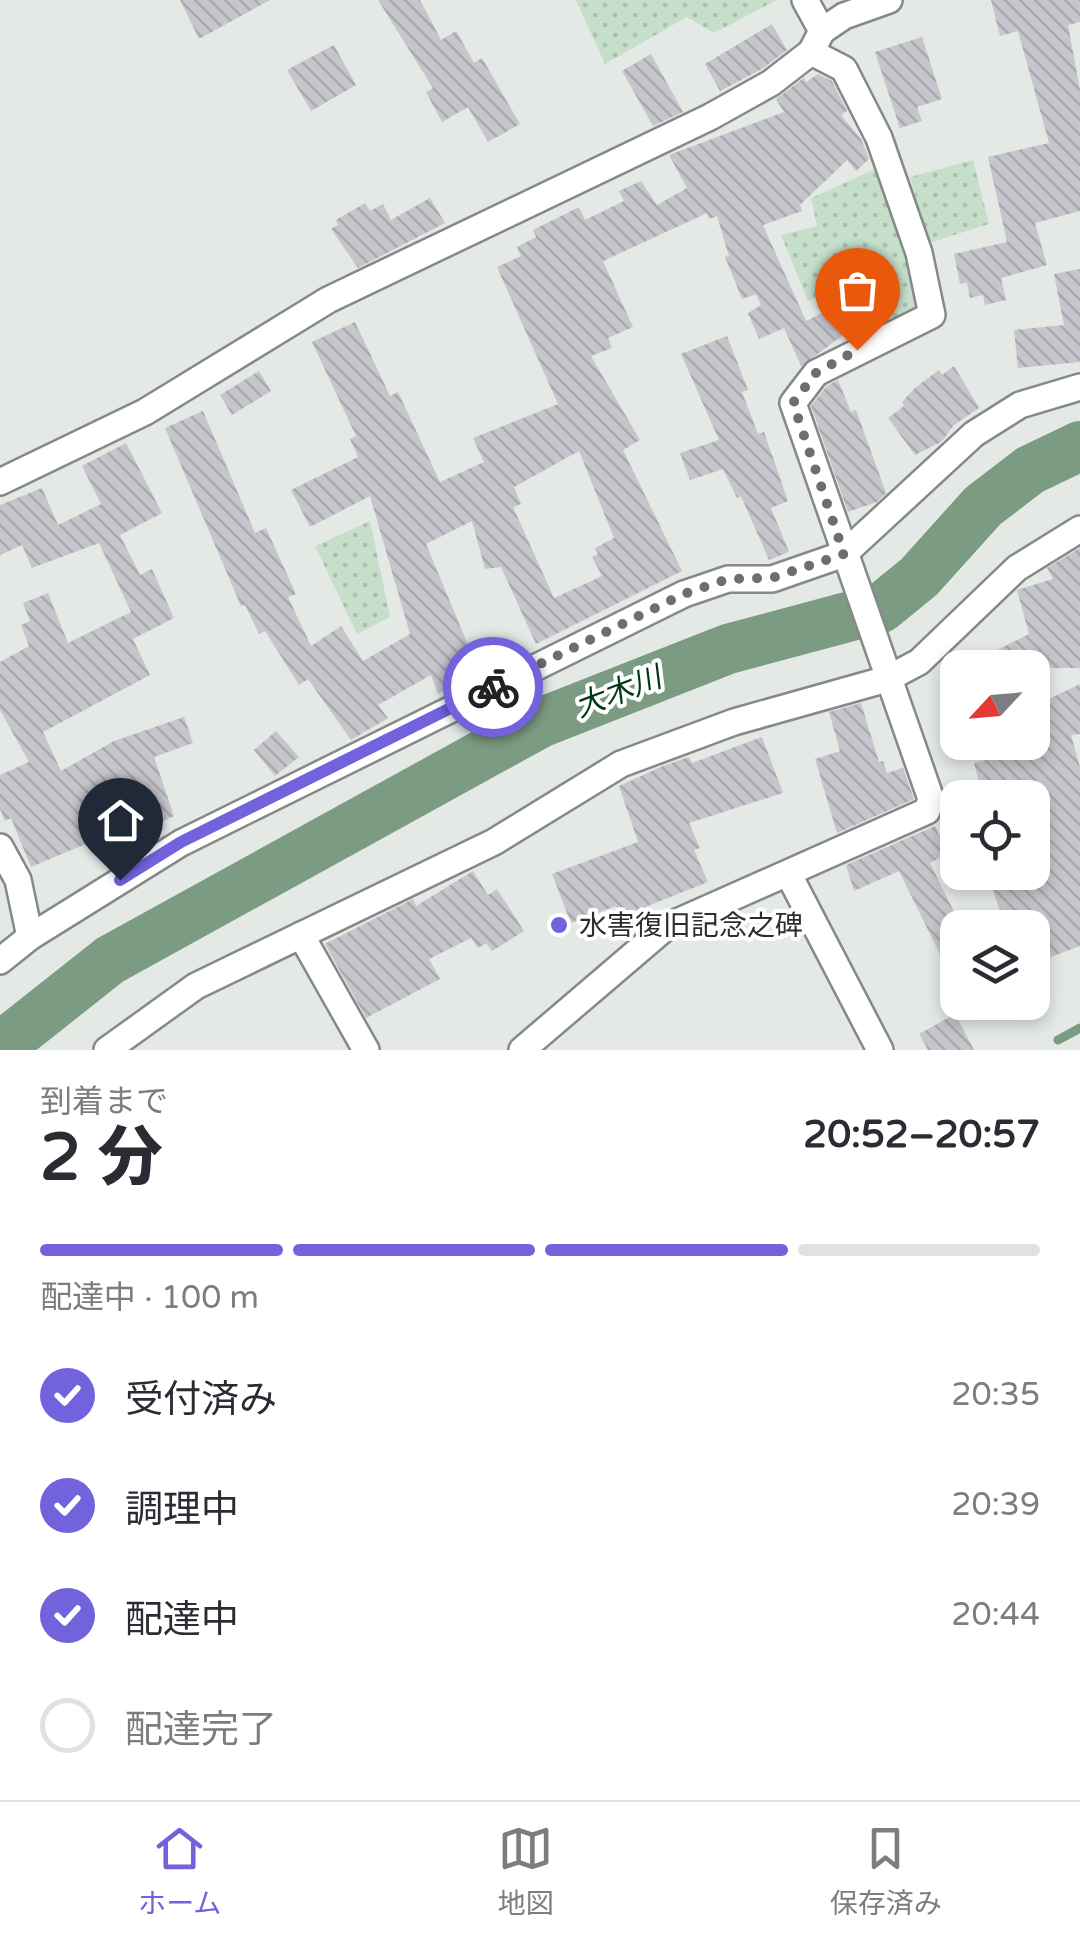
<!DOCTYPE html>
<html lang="ja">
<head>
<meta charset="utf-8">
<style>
	:root { --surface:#fff; --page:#f2f2f3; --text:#2b2b33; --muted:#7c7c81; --line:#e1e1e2; --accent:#7262dc }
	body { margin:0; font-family:"Varela Round","Noto Sans JP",sans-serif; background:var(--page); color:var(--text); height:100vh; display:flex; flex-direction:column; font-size:38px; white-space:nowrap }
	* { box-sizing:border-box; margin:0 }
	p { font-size:32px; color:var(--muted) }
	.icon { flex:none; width:55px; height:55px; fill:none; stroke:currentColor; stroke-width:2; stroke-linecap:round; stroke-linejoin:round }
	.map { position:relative; height:1050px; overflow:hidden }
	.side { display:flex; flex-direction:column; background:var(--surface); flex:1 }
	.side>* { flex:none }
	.needle { width:65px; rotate:244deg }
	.controls { position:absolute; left:940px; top:650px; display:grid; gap:20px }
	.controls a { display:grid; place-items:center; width:110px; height:110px; border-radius:20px; background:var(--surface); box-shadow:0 5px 15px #0003; font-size:50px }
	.pin { position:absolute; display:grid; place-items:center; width:85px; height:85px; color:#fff; margin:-102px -42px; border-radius:50% 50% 50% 0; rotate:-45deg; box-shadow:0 0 10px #0007 }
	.pin .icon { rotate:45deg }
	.courier { position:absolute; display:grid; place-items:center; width:100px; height:100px; margin:-50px; border:8px solid #7262dc; border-radius:50%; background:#fff; color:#222; box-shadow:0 2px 12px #0007 }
	.overview em { font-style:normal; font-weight:800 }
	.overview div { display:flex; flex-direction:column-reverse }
	.overview { display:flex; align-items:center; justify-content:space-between; height:170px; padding:0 40px }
	h1 { font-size:65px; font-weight:800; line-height:75px }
	.bar { display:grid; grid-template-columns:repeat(4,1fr); gap:15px 10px; align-content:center; height:120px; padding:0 40px }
	.bar i { height:12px; border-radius:8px; background:var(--line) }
	.bar .on { background:var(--accent) }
	.bar p { grid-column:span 4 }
	ol { padding:0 40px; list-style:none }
	li { display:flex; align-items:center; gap:30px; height:110px }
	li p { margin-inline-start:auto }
	li .icon { padding:10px; border-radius:50%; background:var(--accent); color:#fff; stroke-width:4 }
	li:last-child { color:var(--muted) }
	li i { width:55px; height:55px; border:5px solid var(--line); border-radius:50% }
	.tabs { display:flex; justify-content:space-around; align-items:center; height:140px; border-top:2px solid var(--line); background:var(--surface); font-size:28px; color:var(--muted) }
	.tabs a { display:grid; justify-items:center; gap:5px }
	.tabs .on { color:var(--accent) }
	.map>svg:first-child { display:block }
	.garden { fill:url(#garden-dots) }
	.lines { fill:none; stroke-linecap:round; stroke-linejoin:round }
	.stream { stroke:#7b9b82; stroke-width:9 }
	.river { stroke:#7b9b82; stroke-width:50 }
	.building { fill:url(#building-back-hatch); fill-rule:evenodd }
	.minor-casing { stroke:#858a86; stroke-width:30 }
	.minor { stroke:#fff; stroke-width:25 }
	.done { stroke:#6c6f6d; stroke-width:10; stroke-dasharray:0 18 }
	.route { stroke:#7262dc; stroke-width:12 }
	.poi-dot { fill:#7262dc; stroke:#fff; stroke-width:4 }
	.labels { text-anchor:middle; stroke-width:8; stroke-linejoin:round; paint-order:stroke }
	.poi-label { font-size:28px; fill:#2c2e2c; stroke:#fff; text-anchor:start }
	.water-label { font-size:30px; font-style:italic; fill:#003816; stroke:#fff }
</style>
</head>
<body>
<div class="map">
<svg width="1080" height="1050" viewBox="0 0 1080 1050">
	<defs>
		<pattern id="garden-dots" width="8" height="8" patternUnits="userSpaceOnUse" patternTransform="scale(2.5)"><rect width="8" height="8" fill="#c5dfca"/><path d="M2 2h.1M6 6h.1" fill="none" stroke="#a9c0ae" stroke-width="1.8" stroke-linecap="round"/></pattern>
		<pattern id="building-back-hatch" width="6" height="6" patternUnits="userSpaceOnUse" patternTransform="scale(2.5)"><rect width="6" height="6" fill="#c5c5cb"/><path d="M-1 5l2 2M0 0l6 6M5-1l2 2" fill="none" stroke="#a9aaae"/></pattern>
	</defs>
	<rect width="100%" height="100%" fill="#e4e9e5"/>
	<g class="garden">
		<path d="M576,0H777L714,33L687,17L605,64Z"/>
		<path d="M973,160L989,224L929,243L910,177Z"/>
		<path d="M880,167L911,253L920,304L871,331L851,282L808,301L781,235L817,226L811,198Z"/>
		<path d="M370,521L390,617L357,634L315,546Z"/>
	</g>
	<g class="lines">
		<path class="stream" d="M1058,1040L1080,1028"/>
		<path class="river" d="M0,1047L110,960L540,723L728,649L881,608L919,577L983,506L1030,470L1080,446"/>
	</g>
	<g class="building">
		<path d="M180,0H270L199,39Z"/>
		<path d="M378,0H420L441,40L456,31L474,63L482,58L520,124L488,142L468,107L442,122L426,92L433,88Z"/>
		<path d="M991,0H1080V22L1068,25L1080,90V211L1035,223L1047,265L1001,278L1006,300L985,305L983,295L970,298L967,283L960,284L954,254L1007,242L988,157L1049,143L1018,31L1000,36Z"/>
		<path d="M772,24L787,50L762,69L720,91L705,64Z"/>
		<path d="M922,37L942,99L917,107L922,121L900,128L875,52Z"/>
		<path d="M334,45L356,85L311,111L287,70Z"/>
		<path d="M651,54L683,112L653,126L622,71Z"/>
		<path d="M818,74L832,81L847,111L841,115L861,139L869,159L856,171L847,160L800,205L802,211L763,225L806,321L846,301L857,325L801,366L784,328L759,339L748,313L761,305L756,294L742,299L725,257L729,256L717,216L709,219L707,213L603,261L633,327L608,338L612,348L591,356L640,440L623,450L682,571L536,644L501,567L485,569L472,521L426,544L481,676L438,693L431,675L378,705L388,718L351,740L308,679L299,685L265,631L259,634L245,605L241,606L165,428L203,411L255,533L266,528L296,594L288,597L311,646L341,626L363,661L410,634L370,496L310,527L291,490L358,457L350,439L356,436L312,342L355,322L390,396L398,392L440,482L484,462L473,438L558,404L497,267L521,256L517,247L536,237L533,230L579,207L585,220L624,201L619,191L641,181L657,205L687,188L669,155L784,112L776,99L804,78L806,82ZM579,451L614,538L595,548L598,554L592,557L602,576L554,598L513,507L521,504L514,487Z"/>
		<path d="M430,198L445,223L358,268L331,229L338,225L336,220L365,203L370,211L383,204L391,220Z"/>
		<path d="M1080,269V362L1018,368L1014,330L1064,325L1054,274Z"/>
		<path d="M727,336L748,390L742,392L758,434L764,432L788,501L771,508L789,552L769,560L741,496L737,498L723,469L690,480L680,453L719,440L681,354Z"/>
		<path d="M954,366L979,408L954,425L941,442L915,455L888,418L904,406L902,402L916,387L939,370L942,375Z"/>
		<path d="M259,371L271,391L232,415L220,395Z"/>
		<path d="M838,380L851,412L856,410L886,493L877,502L848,512L811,406L827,386Z"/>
		<path d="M126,443L162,513L120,535L140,575L152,569L174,618L133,639L150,675L43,732L61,771L114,741L184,717L193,743L154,757L174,816L135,834L133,830L104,841L102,837L31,867L11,818L5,821L0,809V775L29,762L0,710V662L29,646L21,625L30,621L23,603L48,593L68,643L131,612L99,543L32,568L22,545L0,555V505L42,488L58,525L101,504L82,466Z"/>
		<path d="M1080,548V668H961L1029,634L1017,590L1053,579L1047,568Z"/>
		<path d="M1080,684V734L1071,735L1080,767V946L1038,962L1032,928H965L1000,910L986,872H1032V798H983L974,763L1014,753L1009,742H1032V707Z"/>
		<path d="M861,703L879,762L883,761L887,773L903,768L914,799L837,833L815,759L840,751L829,712Z"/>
		<path d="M276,731L299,757L275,776L254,750Z"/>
		<path d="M762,737L783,793L689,823L700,848L694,850L708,882L620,917L616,906L571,923L552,874L638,842L619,786L663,766L689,757L692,763Z"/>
		<path d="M935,826L948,854L930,863L958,920V991L899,871L854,891L846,865Z"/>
		<path d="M473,871L488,895L497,889L524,931L492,951L486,943L478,948L471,938L429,959L440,979L366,1018L325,944L413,899L416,906Z"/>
		<path d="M955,1014L974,1050H928L919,1034Z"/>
	</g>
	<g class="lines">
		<defs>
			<g id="minor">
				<path d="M805,0L822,31"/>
				<path d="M0,482L145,412L328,300L710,117L771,83L811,52L822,31L844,16L889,0"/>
				<path d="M0,847L18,880L30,937"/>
				<path d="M789,875L880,1050"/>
				<path d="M301,935L366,1050"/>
				<path d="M0,961L30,937L181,843L684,594L728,579H772L844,554L974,434L1020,405L1080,387"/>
				<path d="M107,1050L196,986L494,842L621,764L734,722L887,679L919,662L1017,568L1080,529"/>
				<path d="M522,1050L666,927L927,811L931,799L793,403L816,373L932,315L919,253L879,138L844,69L811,52"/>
			</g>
		</defs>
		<use href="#minor" class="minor-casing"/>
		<use href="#minor" class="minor"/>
	</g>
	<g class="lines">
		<path class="done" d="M493,687L684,594L728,579L772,578L844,554L793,403L816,373L857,350"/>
		<path class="route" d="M120,880L181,842L493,687"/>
	</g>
	<circle class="poi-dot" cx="559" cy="925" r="10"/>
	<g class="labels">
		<g class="poi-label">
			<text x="579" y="935">水害復旧記念之碑</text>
		</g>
		<g class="water-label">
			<text transform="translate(618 692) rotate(-21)" y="10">大木川</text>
		</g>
	</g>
</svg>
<div class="controls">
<a><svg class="needle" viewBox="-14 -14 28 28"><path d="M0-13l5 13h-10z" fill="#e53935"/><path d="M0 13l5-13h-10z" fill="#7c7c81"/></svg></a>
<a><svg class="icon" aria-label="locate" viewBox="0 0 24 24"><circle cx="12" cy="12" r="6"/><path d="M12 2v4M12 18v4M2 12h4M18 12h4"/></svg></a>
<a><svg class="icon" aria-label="layers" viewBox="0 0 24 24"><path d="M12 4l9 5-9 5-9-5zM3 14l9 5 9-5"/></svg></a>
</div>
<div class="pin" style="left:857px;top:350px;background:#ea580c"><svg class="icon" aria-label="bag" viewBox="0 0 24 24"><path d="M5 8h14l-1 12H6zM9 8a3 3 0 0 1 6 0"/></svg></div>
<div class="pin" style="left:120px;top:880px;background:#1f2937"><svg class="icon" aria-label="home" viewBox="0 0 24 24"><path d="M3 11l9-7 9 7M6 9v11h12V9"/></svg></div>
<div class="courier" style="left:493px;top:687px"><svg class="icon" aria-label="bike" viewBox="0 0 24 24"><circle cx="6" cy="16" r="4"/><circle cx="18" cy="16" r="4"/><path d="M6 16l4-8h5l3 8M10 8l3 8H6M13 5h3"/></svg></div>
</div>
<section class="side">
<div class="overview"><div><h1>2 分</h1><p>到着まで</p></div><em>20:52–20:57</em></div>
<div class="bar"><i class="on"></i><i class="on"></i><i class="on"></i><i></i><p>配達中 · 100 m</p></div>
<ol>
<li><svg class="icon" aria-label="check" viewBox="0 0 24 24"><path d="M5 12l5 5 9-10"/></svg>受付済み<p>20:35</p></li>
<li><svg class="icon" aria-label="check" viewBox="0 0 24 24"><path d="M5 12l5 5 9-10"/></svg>調理中<p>20:39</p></li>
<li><svg class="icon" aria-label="check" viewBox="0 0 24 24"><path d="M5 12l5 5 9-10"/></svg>配達中<p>20:44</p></li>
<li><i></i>配達完了</li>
</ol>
</section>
<nav class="tabs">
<a class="on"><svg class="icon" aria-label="home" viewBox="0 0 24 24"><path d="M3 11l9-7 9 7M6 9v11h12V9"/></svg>ホーム</a>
<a><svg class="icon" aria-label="map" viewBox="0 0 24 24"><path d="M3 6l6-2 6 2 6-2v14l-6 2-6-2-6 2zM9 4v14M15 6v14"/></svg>地図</a>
<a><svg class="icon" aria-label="saved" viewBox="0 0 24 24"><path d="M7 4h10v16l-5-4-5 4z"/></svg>保存済み</a>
</nav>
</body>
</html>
